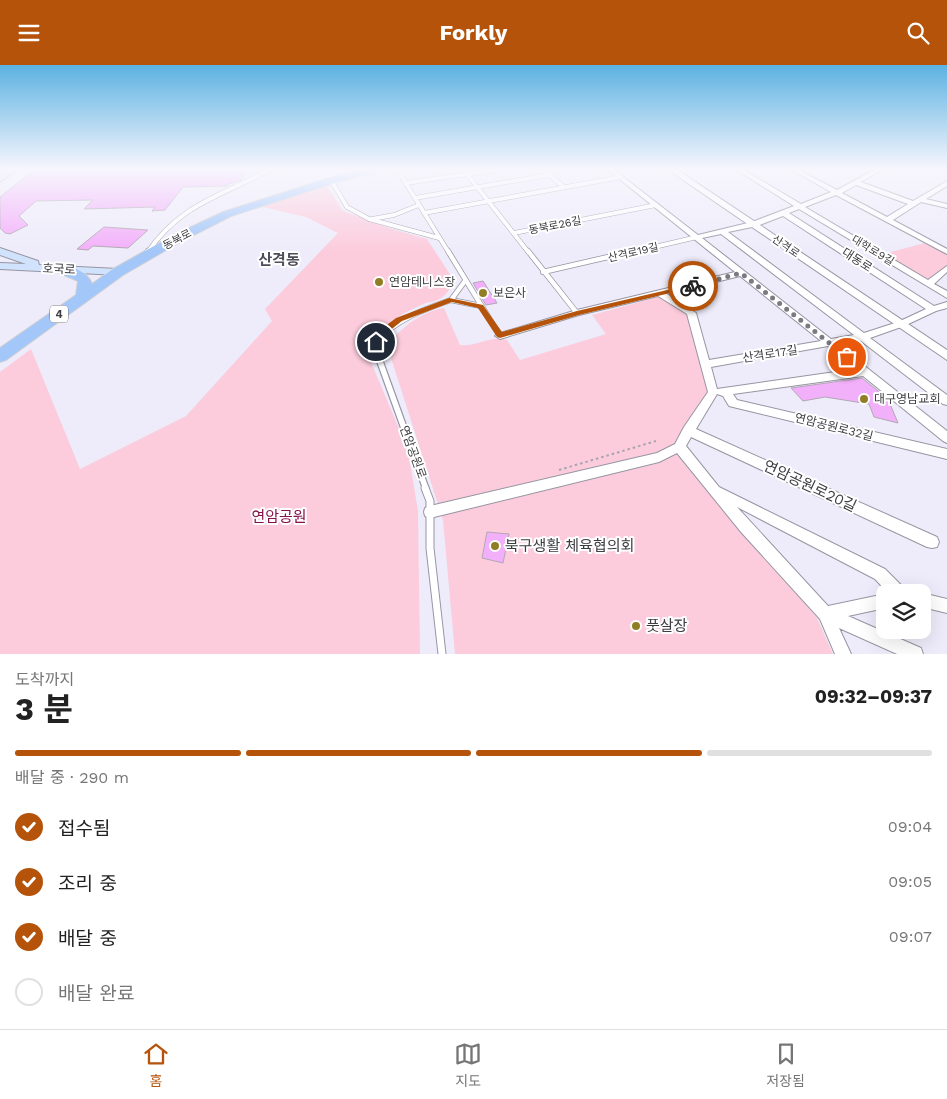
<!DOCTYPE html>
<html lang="ko">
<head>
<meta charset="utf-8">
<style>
	:root { --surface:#fff; --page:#f2f2f2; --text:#222; --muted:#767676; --line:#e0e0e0; --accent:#b45309 }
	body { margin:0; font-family:"Work Sans","Noto Sans KR",sans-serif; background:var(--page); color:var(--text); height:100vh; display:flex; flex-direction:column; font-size:19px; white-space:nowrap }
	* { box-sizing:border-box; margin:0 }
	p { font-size:16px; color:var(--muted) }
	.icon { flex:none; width:28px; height:28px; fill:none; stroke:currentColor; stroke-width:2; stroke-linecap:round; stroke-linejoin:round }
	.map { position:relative; height:589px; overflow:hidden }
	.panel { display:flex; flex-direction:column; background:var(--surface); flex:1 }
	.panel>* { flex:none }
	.fabs { position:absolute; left:876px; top:519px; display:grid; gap:10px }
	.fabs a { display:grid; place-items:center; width:55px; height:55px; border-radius:10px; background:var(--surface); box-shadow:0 5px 20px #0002; font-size:25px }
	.pin { position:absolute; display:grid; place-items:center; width:42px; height:42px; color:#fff; margin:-21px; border:2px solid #fff; border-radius:50%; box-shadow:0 1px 5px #0007 }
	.courier { position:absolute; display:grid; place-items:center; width:50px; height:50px; margin:-25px; border:4px solid #b45309; border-radius:50%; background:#fff; color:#222; box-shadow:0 1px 6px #0007 }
	.head em { font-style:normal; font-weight:700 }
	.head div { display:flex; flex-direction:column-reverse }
	.head { display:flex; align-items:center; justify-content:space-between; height:85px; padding:0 15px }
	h1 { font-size:32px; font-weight:700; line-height:38px }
	.bar { display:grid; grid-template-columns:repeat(4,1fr); gap:8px 5px; align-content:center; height:60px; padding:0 15px }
	.bar i { height:6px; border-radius:4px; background:var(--line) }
	.bar .current { background:var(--accent) }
	.bar p { grid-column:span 4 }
	ol { padding:0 15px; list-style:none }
	li { display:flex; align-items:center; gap:15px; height:55px }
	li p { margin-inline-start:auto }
	li .icon { padding:5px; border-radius:50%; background:var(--accent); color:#fff; stroke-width:4 }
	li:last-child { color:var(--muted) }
	li i { width:28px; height:28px; border:2px solid var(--line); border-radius:50% }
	header { display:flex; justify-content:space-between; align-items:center; height:65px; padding:0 15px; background:var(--accent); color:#fff; font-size:22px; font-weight:700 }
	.menu { display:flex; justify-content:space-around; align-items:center; height:70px; border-top:1px solid var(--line); background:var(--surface); font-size:14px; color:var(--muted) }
	.menu a { display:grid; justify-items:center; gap:2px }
	.menu .current { color:var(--accent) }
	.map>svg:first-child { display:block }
	.green { fill:#fcccdc }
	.building { fill:#f3b0fa; stroke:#b2a8b3 }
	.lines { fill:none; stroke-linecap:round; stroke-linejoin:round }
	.service-far3-casing { stroke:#9695a2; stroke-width:5 }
	.service-far2-casing { stroke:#9695a2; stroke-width:6 }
	.service-far1-casing { stroke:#9695a2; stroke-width:8 }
	.service-casing { stroke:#9695a2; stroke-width:9 }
	.minor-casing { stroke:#9695a2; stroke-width:2 }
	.tertiary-casing { stroke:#9695a2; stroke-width:2 }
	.secondary-casing { stroke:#9695a2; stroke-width:2 }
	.primary-casing { stroke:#d0d0d1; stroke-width:2 }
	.path { stroke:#a6a5af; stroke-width:2; stroke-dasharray:2.5 3; stroke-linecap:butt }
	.service-far3 { stroke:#fff; stroke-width:4 }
	.service-far2 { stroke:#fff; stroke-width:4.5 }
	.service-far1 { stroke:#fff; stroke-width:5.5 }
	.service { stroke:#fff; stroke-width:7 }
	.minor { fill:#fff; fill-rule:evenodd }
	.tertiary { fill:#fff; fill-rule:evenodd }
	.secondary { fill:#d1e3fc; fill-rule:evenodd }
	.primary { fill:#a3c7f9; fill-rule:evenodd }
	.route { fill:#b45309 }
	.done { stroke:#7a7a82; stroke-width:5; stroke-dasharray:0 9 }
	.poi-dot { fill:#917d24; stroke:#fff; stroke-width:2 }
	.labels { text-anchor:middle; stroke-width:4; stroke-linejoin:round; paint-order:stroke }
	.far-street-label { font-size:11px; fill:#3c3c41; stroke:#fff }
	.shield { fill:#fff; stroke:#76767a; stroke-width:1 }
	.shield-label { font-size:11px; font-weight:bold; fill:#3c3c41 }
	.street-label { font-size:12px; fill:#3c3c41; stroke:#fff }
	.poi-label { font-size:12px; fill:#3c3c41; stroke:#fff; text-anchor:start }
	.quarter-label { font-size:15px; font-weight:bold; fill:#4e4d58; stroke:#fff }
	.near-street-label { font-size:15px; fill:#3c3c41; stroke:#fff }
	.near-park-label { font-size:15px; fill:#83114b; stroke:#fff }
	.near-poi-label { font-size:15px; fill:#3c3c41; stroke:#fff; text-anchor:start }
</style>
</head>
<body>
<header><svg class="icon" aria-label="menu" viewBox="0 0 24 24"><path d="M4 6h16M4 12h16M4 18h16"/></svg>Forkly<svg class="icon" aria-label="search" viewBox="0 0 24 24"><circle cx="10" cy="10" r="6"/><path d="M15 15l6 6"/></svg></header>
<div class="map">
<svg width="947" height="589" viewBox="0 0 947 589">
	<rect width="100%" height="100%" fill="#eeecfa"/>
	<g class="green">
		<path d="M327,121L343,146L389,163L427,174L453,214C452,221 447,230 441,233C437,236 431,237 426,238C400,249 376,261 368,290L408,385L418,446L420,589H0V307L31,284L80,404L186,351L272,256L265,244L338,168L306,152L259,141Z"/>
		<path d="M928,177L947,187V203L929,219L880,190Z"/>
		<path d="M661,231L688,249L709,326L675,379L737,459L817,553L833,589H455L443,455L390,290L389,278C402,262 423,246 444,243L460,280C477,282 490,270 507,275L520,295L606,269L592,250Z"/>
	</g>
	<g class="building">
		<path d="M97,104H248L241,115L229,119L227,121L183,122L165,145L152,146L155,142L84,144L93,135L36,136L19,151L28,160L10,169L5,168L0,163V132L34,105Z"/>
		<path d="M104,162L148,165L128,183L93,181L88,185L77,184Z"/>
		<path d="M483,216L497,238L486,240L473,218Z"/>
		<path d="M862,313L888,334L898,358L874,352L869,339L825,332L803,336L791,323Z"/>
		<path d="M487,467L509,469L503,498L482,493Z"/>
	</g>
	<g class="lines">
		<defs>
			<g id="service-far3">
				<path d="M339,104L347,111"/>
				<path d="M397,104L449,188"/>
				<path d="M463,104L529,188"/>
				<path d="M542,104L564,122"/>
				<path d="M331,115L347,142L369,154L439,173"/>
				<path d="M406,118L501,104"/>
				<path d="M415,133L548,110"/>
				<path d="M424,148L621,112"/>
				<path d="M372,154L394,150L419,140"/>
				<path d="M514,168L656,140"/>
				<path d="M147,188C181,138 222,131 271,104"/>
				<path d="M629,188L697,172"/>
			</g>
			<g id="service-far2">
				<path d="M448,186L500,271"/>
				<path d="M528,186L577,248"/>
				<path d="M146,189L148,186"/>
				<path d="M543,207L634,186"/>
				<path d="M465,216L451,235L481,241"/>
				<path d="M379,292L376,277C397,254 422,245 451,235"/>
			</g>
			<path id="service-far1" d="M378,291L426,424"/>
			<path id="service" d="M425,423L430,436V483L442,589"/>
			<g id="minor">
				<path d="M607,104H613L698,170L752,157L794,141L735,104H742L801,139L831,127L790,104H797L837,125L876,104H883L861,117L913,136L947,116V121L926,134L947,139V143L921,137L893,155L947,184V189L836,130L805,142L928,215L947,201V207L934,219L947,226V233L799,144L789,148L934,241L947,237V243L936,246L904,261L870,273L947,330V340L943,339L861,276L838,280L947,366V378L943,376L863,311L733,329L737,335L947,384V394L733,342L729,341L723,331L717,329L696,364L937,472L939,477L937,482L932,483L927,482L691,372L686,381L719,422L885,504L904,523L906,528H888L875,514L737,442L828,541L885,529V543L848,551L921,583L923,589H897L839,563L851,589H835L820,554L741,467L677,388L659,397L430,453L425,451L424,447L425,443L430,441L657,388L675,379L684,362L708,327L687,249L658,231L579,250L500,274L495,271L497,269L577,245L735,207ZM856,120L908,139L887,152L842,128ZM783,151L926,244L898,257L864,268L728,167L757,161ZM721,169L854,270L831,274L702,173ZM740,211L821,276L709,295L696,248L667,229ZM828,281L856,304L717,324L711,302Z"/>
				<path d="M922,528L947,534V548L922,542Z"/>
			</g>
			<path id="tertiary" d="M667,104H676L947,285V295Z"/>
			<g id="secondary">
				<path d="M9,104H18L0,117V110Z"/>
				<path d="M0,183L38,196L39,200L118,204L124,207L118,210L0,204V198L26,199L0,190Z"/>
			</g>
			<path id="primary" d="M365,104H381L380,106L337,117L231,151L178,178L123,210L6,295L0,297V283L76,230L78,216L57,207L55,204L57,201C69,198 88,207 92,219L113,204L170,172L223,147L329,113Z"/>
		</defs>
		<use href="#service-far3" class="service-far3-casing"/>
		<use href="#service-far2" class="service-far2-casing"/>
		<use href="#service-far1" class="service-far1-casing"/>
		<use href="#service" class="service-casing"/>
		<use href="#minor" class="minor-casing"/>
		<use href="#tertiary" class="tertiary-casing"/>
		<use href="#secondary" class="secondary-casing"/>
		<use href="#primary" class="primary-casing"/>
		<path class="path" d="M559,405L656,376"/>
		<use href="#service-far3" class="service-far3"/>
		<use href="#service-far2" class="service-far2"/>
		<use href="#service-far1" class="service-far1"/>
		<use href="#service" class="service"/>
		<use href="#minor" class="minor"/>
		<use href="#tertiary" class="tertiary"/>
		<use href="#secondary" class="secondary"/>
		<use href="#primary" class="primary"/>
	</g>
	<linearGradient id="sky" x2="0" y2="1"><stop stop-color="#5cb2e2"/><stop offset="0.56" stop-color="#f7f6fd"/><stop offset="1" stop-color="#f7f6fd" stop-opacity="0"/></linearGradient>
	<rect width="947" height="186" fill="url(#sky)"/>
	<path class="route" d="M693,219H695V222L579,250L500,273L497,272L478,243L452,237L402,256L389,266L378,279H373L372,277L384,262L396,253L449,233L483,240L502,267L577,246Z"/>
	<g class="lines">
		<path class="done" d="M693,221L741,208L847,292"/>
	</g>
	<g class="poi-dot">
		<circle cx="379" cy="217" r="5"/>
		<circle cx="483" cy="228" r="5"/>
		<circle cx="864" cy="334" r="5"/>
		<circle cx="495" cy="481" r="5"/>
		<circle cx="636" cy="561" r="5"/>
	</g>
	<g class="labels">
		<g class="far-street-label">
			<text transform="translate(555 160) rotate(-11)" y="4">동북로26길</text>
			<text transform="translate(177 174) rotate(-28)" y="4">동북로</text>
			<text transform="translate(786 181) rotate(34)" y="4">산격로</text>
			<text transform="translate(873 185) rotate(31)" y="4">대학로9길</text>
			<text transform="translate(633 187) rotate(-13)" y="4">산격로19길</text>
		</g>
		<rect class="shield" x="50" y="240.5" width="18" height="17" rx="4"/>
		<g class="shield-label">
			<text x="59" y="253">4</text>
		</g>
		<g class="street-label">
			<text transform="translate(857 195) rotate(33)" y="4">대동로</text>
			<text transform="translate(59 204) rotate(3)" y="4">호국로</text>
			<text transform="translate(770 289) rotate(-9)" y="4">산격로17길</text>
			<text transform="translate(834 362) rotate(14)" y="4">연암공원로32길</text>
			<text transform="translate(413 387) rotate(70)" y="4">연암공원로</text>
		</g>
		<g class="poi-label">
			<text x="389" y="221">연암테니스장</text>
			<text x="493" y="232">보은사</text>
			<text x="874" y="338">대구영남교회</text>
		</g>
		<g class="quarter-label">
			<text x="279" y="200">산격동</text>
		</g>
		<g class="near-street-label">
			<text transform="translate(810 421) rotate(25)" y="5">연암공원로20길</text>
		</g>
		<g class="near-park-label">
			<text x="279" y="457">연암공원</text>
		</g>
		<g class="near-poi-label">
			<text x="505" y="486">북구생활 체육협의회</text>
			<text x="646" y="566">풋살장</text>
		</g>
	</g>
</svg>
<div class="fabs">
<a><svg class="icon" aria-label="layers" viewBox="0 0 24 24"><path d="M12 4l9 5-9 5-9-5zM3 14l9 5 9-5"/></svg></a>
</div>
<div class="pin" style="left:847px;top:292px;background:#ea580c"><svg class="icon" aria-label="bag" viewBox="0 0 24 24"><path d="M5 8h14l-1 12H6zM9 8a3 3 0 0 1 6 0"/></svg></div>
<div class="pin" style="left:376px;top:277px;background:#1f2937"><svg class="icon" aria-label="home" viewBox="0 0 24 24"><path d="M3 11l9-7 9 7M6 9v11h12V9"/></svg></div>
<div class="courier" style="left:693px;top:221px"><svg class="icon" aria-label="bike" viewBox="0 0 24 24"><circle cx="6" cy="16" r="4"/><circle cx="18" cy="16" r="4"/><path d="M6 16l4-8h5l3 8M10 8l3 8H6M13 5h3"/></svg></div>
</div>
<section class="panel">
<div class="head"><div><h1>3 분</h1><p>도착까지</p></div><em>09:32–09:37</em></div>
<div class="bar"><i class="current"></i><i class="current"></i><i class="current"></i><i></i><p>배달 중 · 290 m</p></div>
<ol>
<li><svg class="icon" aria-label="check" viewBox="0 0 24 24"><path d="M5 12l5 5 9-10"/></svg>접수됨<p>09:04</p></li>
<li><svg class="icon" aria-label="check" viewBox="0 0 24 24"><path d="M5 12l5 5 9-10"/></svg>조리 중<p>09:05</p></li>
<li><svg class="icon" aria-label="check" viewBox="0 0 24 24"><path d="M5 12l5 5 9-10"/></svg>배달 중<p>09:07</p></li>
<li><i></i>배달 완료</li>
</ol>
</section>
<nav class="menu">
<a class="current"><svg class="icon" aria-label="home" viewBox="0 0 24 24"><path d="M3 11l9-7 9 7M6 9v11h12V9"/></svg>홈</a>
<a><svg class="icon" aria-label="map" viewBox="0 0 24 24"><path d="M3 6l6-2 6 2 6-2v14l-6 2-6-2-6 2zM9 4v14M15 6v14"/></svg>지도</a>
<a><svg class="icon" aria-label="saved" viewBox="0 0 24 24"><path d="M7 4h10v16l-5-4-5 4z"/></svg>저장됨</a>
</nav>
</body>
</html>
